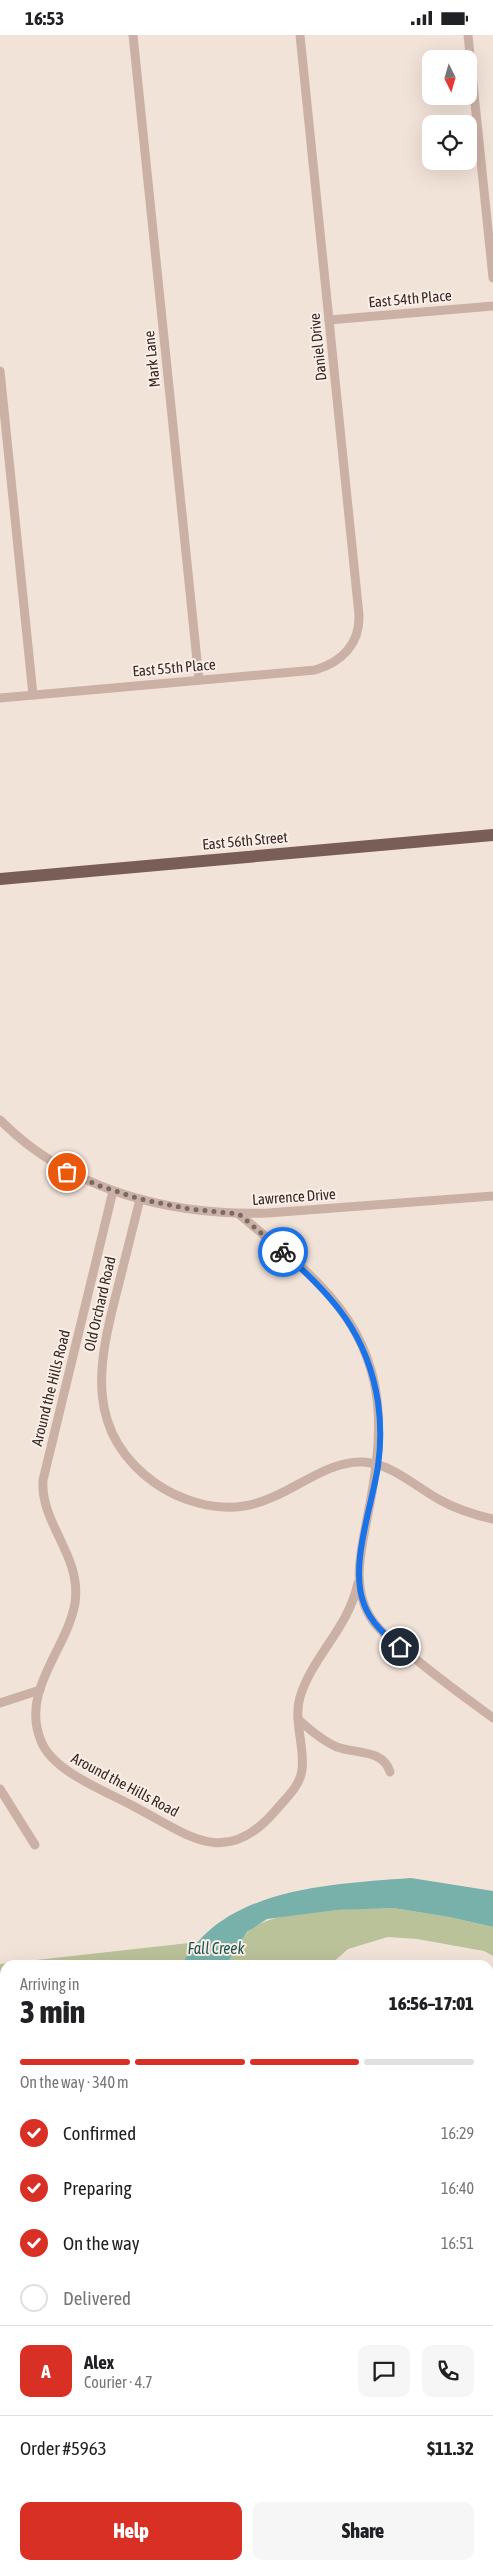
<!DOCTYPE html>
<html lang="en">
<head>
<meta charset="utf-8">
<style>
	:root { --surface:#fff; --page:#f6f6f6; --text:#202124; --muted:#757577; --line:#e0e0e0; --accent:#d93025 }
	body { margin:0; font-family:"Asap Condensed",sans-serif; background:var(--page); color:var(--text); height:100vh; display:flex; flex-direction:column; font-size:19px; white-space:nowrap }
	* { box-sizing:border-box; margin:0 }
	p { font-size:16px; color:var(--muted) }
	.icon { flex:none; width:28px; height:28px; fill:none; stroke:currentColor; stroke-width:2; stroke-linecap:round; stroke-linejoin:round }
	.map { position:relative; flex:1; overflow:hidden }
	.drawer { position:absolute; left:0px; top:1925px; width:494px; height:610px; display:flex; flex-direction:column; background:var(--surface); border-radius:15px 15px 0 0; box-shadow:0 5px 20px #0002 }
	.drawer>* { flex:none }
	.needle { width:32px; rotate:175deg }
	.controls { position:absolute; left:422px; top:15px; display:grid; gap:10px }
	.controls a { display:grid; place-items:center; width:55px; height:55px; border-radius:10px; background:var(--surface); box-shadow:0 5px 20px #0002; font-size:25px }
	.pin { position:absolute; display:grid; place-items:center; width:42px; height:42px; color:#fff; margin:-21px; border:2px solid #fff; border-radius:50%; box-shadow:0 1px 5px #0007 }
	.courier { position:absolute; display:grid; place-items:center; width:50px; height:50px; margin:-25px; border:4px solid #1a73e8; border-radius:50%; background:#fff; color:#222; box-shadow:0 1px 6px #0007 }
	.head em { font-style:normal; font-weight:800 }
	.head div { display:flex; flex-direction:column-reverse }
	.head { display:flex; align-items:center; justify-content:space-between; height:85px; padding:0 20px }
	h1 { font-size:32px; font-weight:800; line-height:38px }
	.bar { display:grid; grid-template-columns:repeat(4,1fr); gap:8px 5px; align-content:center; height:60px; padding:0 20px }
	.bar i { height:6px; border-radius:4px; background:var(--line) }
	.bar .selected { background:var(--accent) }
	.bar p { grid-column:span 4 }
	.line { display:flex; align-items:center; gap:12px; padding:0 20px; border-top:1px solid var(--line) }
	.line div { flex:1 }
	.round { display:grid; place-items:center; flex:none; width:52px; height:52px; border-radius:10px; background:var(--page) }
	ol { padding:0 20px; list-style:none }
	li { display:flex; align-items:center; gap:15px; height:55px }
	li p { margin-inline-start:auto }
	li .icon { padding:5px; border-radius:50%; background:var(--accent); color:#fff; stroke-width:4 }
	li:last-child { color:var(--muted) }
	li i { width:28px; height:28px; border:2px solid var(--line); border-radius:50% }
	.button { display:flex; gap:10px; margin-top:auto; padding:10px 20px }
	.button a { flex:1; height:58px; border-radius:10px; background:var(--accent); color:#fff; font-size:20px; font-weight:800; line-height:58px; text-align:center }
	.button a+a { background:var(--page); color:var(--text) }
	.status { display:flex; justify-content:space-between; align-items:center; height:35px; padding:0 25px; background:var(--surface); direction:ltr }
	.status svg { height:14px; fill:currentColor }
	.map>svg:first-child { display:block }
	.green { fill:#bac299 }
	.water { fill:#77b1aa }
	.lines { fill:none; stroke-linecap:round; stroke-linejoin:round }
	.minor { stroke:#cbb1a5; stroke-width:9 }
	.primary { stroke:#795d57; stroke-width:12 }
	.done { stroke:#786a65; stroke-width:5; stroke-dasharray:0 9 }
	.route { stroke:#1a73e8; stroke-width:6 }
	.labels { text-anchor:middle; stroke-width:4; stroke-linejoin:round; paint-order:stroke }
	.street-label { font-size:15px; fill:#362926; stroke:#faeee6 }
	.water-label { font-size:16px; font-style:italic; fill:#1a5954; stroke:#faeee6 }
</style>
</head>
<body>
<div class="status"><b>16:53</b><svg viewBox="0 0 49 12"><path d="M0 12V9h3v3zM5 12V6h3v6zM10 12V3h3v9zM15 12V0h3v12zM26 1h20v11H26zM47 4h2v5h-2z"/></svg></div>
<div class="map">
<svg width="493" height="2535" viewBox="0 0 493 2535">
	<rect width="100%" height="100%" fill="#f2e3d9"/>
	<g class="green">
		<path d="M393,1873L449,1882L493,1892V1921L484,1916L417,1904L388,1902L348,1914L330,1930H226C233,1920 239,1907 247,1898C268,1873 360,1874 393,1873Z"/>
		<path d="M198,1907L182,1930H5V2095L0,2096V1929Z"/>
		<path d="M489,1993L493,1994V2204L489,2207Z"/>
		<path d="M5,2127V2157L0,2159V2128Z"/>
		<path d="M5,2194V2231L0,2232V2196Z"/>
	</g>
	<g class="water">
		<path d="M411,1843L493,1856V1892L449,1882L393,1873L336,1875L267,1884L247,1897L226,1930H182C223,1852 333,1849 411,1843Z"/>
		<path d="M5,2095V2127L0,2128V2096Z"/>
		<path d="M5,2373V2470L0,2472V2374Z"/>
	</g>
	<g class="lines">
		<g class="minor">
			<path d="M133,0L199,645"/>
			<path d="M468,0L493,243"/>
			<path d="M329,285L493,271"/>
			<path d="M0,336L33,660"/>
			<path d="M0,663L315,635C342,627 360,609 359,580L300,0"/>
			<path d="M0,1085C70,1156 171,1181 268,1178L493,1161"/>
			<path d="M113,1156L43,1445C40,1489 82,1520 75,1568C67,1615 20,1655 41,1706C53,1737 106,1756 135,1772C190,1801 226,1834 276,1775C286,1763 300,1751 302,1735C305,1711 293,1685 300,1662C313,1620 348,1594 358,1548"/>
			<path d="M140,1164C132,1195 125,1225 117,1256C98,1329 84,1397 155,1448C179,1465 214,1476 244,1471C286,1465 323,1425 363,1427C391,1428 416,1452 440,1465C456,1474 475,1480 493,1484"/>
			<path d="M239,1179C269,1205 303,1230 329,1260C390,1329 384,1400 367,1484C361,1516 352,1550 369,1580C379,1597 396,1609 412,1621C438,1643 466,1663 493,1683"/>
			<path d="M0,1668L40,1655"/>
			<path d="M299,1685C310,1695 323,1706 337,1712C356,1719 383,1714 390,1737"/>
			<path d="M0,1754L35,1810"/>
			<path d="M489,1978L493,1979"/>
			<path d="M0,2186L5,2184"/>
			<path d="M0,2297L5,2296"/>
			<path d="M61,2535L84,2530"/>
		</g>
		<path class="primary" d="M0,844L493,800"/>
	</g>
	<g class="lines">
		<path class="done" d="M67,1137L100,1151L140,1164L189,1174L239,1179L283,1217"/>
		<path class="route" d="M283,1217C333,1261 367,1298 378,1367C381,1388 381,1410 378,1431C372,1471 349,1531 364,1569C371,1588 385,1600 400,1612"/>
	</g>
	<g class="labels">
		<g class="street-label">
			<text transform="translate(410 264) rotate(-5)" y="5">East 54th Place</text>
			<text transform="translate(318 312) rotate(-96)" y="5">Daniel Drive</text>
			<text transform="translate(152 324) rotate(-96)" y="5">Mark Lane</text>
			<text transform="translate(174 633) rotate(-5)" y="5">East 55th Place</text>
			<text transform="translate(245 806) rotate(-5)" y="5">East 56th Street</text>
			<text transform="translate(294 1162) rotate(-4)" y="5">Lawrence Drive</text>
			<text transform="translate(100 1269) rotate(-77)" y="5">Old Orchard Road</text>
			<text transform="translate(51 1353) rotate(-76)" y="5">Around the Hills Road</text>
			<text transform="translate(125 1750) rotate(28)" y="5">Around the Hills Road</text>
		</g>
		<g class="water-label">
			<text x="216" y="1919">Fall Creek</text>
		</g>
	</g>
</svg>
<div class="controls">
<a><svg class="needle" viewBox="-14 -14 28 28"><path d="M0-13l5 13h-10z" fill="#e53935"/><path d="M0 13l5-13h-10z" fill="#757577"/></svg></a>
<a><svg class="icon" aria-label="locate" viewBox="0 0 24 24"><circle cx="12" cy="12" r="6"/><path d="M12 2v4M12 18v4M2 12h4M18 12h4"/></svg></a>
</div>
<div class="pin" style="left:67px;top:1137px;background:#ea580c"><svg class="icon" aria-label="bag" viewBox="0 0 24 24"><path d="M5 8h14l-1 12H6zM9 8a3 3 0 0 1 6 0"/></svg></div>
<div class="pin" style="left:400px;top:1612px;background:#1f2937"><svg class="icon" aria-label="home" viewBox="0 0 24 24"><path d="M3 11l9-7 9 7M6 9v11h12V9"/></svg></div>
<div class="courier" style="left:283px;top:1217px"><svg class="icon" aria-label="bike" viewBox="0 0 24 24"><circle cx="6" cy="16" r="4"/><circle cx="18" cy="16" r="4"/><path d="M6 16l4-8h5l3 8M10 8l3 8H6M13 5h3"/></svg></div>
<section class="drawer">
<div class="head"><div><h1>3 min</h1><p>Arriving in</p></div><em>16:56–17:01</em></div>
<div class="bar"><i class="selected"></i><i class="selected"></i><i class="selected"></i><i></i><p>On the way · 340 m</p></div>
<ol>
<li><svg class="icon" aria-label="check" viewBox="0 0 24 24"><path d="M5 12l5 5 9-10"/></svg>Confirmed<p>16:29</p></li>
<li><svg class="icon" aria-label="check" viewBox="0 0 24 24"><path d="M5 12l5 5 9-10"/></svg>Preparing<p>16:40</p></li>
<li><svg class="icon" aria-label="check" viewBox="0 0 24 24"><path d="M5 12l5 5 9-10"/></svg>On the way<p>16:51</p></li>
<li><i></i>Delivered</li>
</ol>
<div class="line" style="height:90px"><b class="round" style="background:var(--accent);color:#fff">A</b><div><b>Alex</b><p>Courier · 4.7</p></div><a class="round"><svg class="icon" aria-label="chat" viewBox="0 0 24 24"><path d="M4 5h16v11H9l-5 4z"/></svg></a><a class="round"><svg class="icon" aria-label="phone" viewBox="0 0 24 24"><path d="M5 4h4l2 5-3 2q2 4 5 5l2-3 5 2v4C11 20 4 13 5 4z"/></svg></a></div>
<div class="line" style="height:65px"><div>Order #5963</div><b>$11.32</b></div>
<div class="button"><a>Help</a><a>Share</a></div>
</section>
</div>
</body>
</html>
